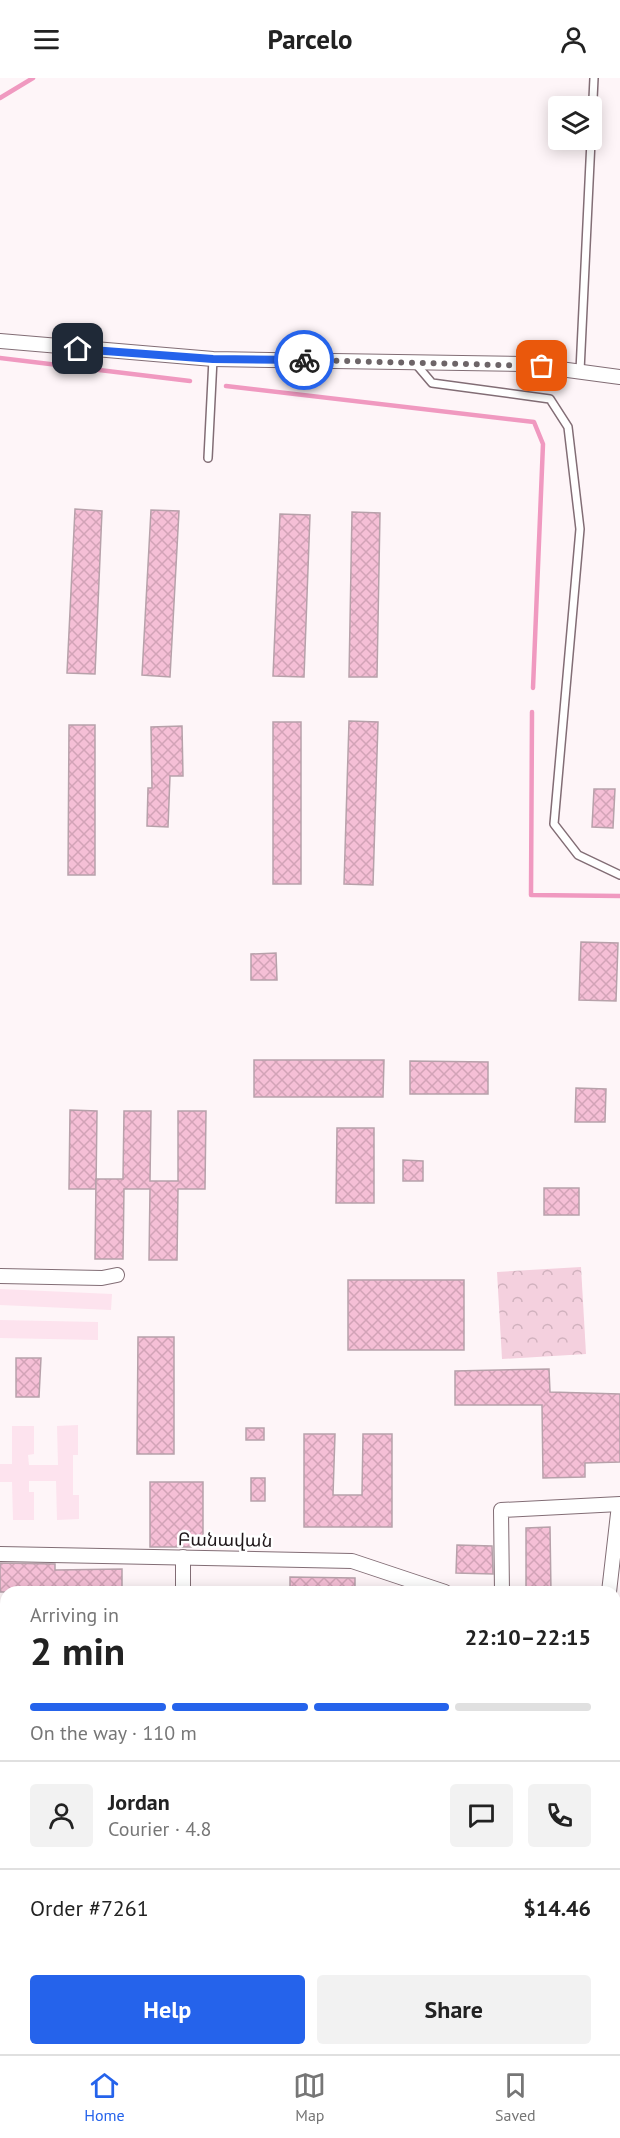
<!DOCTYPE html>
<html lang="en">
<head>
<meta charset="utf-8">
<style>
	:root { --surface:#fff; --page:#f2f2f2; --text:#222; --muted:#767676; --line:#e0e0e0; --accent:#2563eb }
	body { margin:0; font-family:"PT Sans","Noto Sans Armenian",sans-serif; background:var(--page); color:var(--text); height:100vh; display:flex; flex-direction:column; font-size:22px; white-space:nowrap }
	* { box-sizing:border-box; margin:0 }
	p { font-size:20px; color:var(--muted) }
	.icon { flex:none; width:33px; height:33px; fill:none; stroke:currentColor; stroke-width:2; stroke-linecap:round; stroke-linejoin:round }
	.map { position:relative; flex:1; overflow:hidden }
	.panel { position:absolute; left:0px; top:1508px; width:621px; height:470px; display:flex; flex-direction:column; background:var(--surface); border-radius:18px 18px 0 0; box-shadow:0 3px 15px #0003 }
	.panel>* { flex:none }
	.buttons { position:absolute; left:548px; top:18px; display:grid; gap:12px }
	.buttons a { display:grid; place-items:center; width:54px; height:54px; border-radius:6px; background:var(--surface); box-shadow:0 3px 15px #0003; font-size:30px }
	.pin { position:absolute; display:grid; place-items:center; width:51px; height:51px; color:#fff; margin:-26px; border-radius:12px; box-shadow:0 3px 9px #0006 }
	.courier { position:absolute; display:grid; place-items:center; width:60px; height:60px; margin:-30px; border:4px solid #2563eb; border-radius:50%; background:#fff; color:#222; box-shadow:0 2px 8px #0007 }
	.head em { font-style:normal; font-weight:700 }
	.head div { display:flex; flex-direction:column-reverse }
	.head { display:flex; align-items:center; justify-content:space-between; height:102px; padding:0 30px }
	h1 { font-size:39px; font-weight:700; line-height:45px }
	.bar { display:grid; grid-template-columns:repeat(4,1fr); gap:9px 6px; align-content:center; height:72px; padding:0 30px }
	.bar i { height:8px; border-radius:4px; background:var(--line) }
	.bar .current { background:var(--accent) }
	.bar p { grid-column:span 4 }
	.line { display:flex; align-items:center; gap:15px; padding:0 30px; border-top:2px solid var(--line) }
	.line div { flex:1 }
	.round { display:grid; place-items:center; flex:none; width:63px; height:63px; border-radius:6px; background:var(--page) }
	.cta { display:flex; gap:12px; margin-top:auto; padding:12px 30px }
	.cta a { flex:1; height:69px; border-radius:6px; background:var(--accent); color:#fff; font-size:24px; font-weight:700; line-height:69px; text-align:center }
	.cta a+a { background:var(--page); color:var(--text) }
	header { display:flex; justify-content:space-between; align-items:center; height:78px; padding:0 30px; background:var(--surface); font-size:27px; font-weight:700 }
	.menu { display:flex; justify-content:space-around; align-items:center; height:84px; border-top:2px solid var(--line); background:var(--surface); font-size:16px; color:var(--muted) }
	.menu a { display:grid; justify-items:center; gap:3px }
	.menu .current { color:var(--accent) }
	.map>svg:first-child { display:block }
	.built { fill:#fde3ee }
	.park { fill:url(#park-crowns) }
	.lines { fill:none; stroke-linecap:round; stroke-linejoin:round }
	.stream { stroke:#f099c0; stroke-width:4.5 }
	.building { fill:url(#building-cross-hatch); stroke:#b7a1aa; stroke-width:1.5 }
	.lane-casing { stroke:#826d75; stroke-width:10 }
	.street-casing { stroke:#826d75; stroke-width:16 }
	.primary-casing { stroke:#826d75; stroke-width:26 }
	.lane { stroke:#fff; stroke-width:7 }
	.street { stroke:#fff; stroke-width:14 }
	.primary { stroke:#fff; stroke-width:22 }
	.done { stroke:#6d6568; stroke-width:6; stroke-dasharray:0 10.8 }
	.route { stroke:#2563eb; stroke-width:8 }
	.labels { text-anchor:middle; stroke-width:5; stroke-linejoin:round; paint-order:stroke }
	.street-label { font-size:18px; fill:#1f171a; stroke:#fff }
</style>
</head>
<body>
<header><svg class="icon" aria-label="menu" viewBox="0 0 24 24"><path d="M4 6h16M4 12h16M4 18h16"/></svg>Parcelo<svg class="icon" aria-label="person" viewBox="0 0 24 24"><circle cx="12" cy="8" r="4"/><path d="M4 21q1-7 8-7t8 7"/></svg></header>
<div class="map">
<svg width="620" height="1976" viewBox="0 0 620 1976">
	<defs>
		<pattern id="park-crowns" width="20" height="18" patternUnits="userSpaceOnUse" patternTransform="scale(1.5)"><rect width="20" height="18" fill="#f4d0de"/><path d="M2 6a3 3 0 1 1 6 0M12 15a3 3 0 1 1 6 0" fill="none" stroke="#d1b2be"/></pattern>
		<pattern id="building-cross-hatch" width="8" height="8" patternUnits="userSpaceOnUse" patternTransform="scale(1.5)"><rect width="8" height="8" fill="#f5bfd6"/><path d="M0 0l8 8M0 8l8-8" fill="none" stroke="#d2a3b7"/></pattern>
	</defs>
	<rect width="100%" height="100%" fill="#fef5f8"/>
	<g class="built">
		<path d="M0,1211L112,1216L111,1232L0,1227Z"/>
		<path d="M0,1242L98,1244V1262L0,1260Z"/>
		<path d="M78,1347V1377H73V1417H79V1441L57,1442L56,1403H29V1414H34V1442H13L12,1404H0V1386H12V1348H34V1376L28,1377L29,1387H58L57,1348Z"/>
	</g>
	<path class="park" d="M581,1189L586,1276L502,1281L497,1194Z"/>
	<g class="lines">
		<g class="stream">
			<path d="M0,20L33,0"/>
			<path d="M0,280L190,303"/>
			<path d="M226,308L534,344L543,366L533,610"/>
			<path d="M532,634L531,817L620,818"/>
		</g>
	</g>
	<g class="building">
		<path d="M75,431L102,433L95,596L67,595Z"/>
		<path d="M151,432L179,433L170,599L142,597Z"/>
		<path d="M352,434L380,435L377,599H349Z"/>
		<path d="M280,436L310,437L304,599L273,598Z"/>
		<path d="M349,643L378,644L373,807L344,806Z"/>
		<rect x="273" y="644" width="28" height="162"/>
		<path d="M69,647H95V797H68Z"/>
		<path d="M182,648L183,698H170L168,749L147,748L148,710H152L151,649Z"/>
		<path d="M594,711H615L613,750L592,749Z"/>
		<path d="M581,864L618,865L616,923L579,922Z"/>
		<path d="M276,875L277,902H251V876Z"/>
		<path d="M254,982H384L383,1019H254Z"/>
		<path d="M410,983L488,984V1016H410Z"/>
		<path d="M576,1010L606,1011L605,1044H575Z"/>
		<path d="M70,1032L97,1033L96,1111H69Z"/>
		<path d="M124,1033H151L150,1103H178V1033H206L205,1111H178L177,1182H149L150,1111H124L123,1181H95L96,1101H123Z"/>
		<path d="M337,1050H374V1125H336Z"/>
		<path d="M403,1082L423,1083V1103H403Z"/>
		<rect x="544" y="1110" width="35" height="27"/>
		<rect x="348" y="1202" width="116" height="70"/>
		<path d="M138,1259H174V1376H137Z"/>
		<path d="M16,1280H41L39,1319H16Z"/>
		<path d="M549,1291L550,1314L620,1316V1384L585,1385V1399L543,1400L542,1327H455V1293Z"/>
		<rect x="246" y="1350" width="18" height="12"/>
		<path d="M304,1356H335L333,1417H362L363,1356H392V1449H304Z"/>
		<rect x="251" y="1400" width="14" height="23"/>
		<rect x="150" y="1404" width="53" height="65"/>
		<path d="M550,1449L551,1514H526V1450Z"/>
		<path d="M457,1467L492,1468L493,1496L456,1495Z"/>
		<path d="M0,1485L55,1486V1492L122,1491V1514H0Z"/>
		<path d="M290,1499L355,1500V1514H290Z"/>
	</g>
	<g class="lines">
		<defs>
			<g id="lane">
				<path d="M415,285L432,305L550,321L568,349L580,451L554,746L578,777L620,797"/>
				<path d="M580,293L594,0"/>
				<path d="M208,380L213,281"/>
			</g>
			<g id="street">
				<path d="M0,263L213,281L523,286L620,299"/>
				<path d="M0,1198L102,1200L117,1197"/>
				<path d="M0,1476L352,1483L445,1514"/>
				<path d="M183,1514V1479"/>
				<path d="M502,1514L501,1432L620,1426"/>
				<path d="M609,1514L619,1427"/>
				<path d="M0,1702H6"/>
			</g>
			<g id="primary">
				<path d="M0,1876H6"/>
				<path d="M615,1883H620"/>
			</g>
		</defs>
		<use href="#lane" class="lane-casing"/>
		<use href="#street" class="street-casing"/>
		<use href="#primary" class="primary-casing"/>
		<use href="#lane" class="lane"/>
		<use href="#street" class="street"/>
		<use href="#primary" class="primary"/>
	</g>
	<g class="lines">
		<path class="done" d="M304,282L542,288"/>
		<path class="route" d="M78,271L213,281L304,282"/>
	</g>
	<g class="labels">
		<g class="street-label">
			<text transform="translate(225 1462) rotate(1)" y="6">Բանավան</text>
		</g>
	</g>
</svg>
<div class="buttons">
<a><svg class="icon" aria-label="layers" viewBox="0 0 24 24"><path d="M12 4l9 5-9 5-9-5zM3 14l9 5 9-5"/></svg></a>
</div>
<div class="pin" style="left:542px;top:288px;background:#ea580c"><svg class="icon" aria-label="bag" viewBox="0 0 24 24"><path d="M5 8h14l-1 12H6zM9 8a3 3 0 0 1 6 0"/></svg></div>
<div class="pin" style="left:78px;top:271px;background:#1f2937"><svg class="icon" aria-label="home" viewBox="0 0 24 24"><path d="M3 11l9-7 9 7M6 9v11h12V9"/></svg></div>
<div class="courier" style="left:304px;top:282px"><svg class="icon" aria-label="bike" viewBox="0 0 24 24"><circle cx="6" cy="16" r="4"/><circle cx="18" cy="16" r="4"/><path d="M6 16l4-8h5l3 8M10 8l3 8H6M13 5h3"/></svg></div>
<section class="panel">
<div class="head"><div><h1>2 min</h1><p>Arriving in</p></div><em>22:10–22:15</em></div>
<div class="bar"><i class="current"></i><i class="current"></i><i class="current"></i><i></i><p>On the way · 110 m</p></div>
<div class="line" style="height:108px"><a class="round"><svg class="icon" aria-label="person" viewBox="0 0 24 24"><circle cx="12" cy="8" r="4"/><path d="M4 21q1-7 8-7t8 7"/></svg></a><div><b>Jordan</b><p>Courier · 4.8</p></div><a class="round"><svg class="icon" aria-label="chat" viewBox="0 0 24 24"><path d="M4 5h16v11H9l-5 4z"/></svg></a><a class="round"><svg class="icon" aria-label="phone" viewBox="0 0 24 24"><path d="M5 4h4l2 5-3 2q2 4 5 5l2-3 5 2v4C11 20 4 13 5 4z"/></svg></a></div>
<div class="line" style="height:78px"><div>Order #7261</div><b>$14.46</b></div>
<div class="cta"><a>Help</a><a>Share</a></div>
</section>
</div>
<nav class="menu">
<a class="current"><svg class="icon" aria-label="home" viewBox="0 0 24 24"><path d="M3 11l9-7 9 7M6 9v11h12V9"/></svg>Home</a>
<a><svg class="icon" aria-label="map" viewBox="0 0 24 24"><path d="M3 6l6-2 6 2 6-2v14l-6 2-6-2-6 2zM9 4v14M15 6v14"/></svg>Map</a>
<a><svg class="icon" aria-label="saved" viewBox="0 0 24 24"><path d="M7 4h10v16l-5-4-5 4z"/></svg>Saved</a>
</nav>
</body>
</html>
